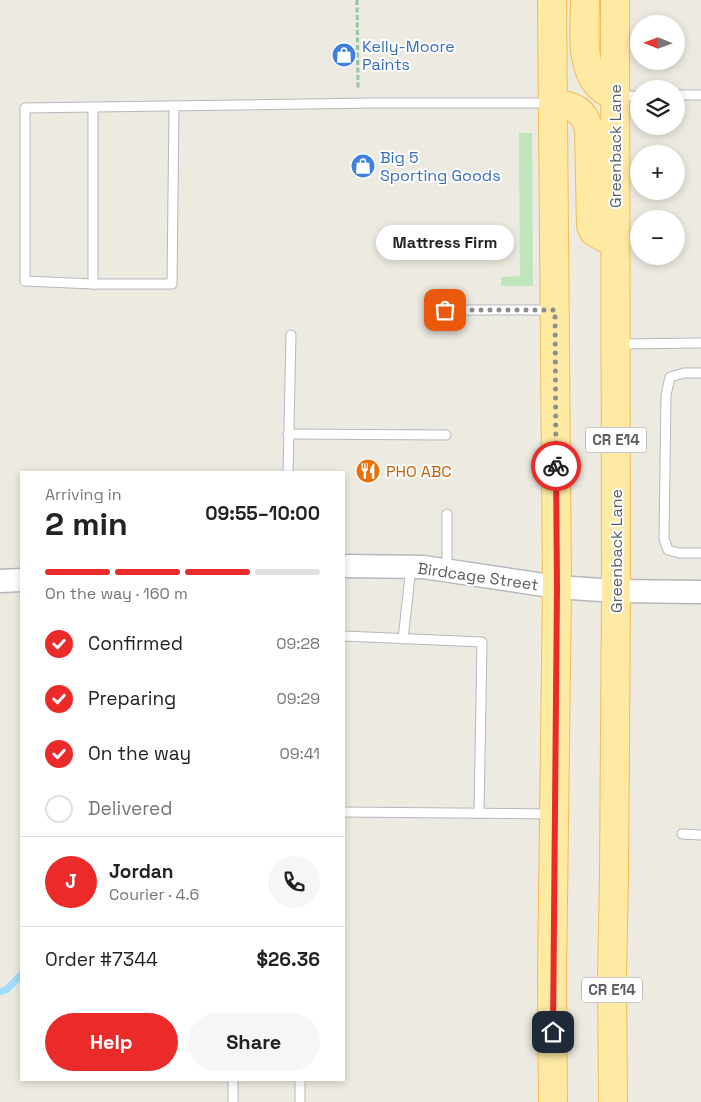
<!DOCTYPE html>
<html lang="en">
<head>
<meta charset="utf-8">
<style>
	:root { --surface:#fff; --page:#f6f6f6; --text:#222; --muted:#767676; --line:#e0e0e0; --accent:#eb2b29 }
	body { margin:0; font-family:"Space Grotesk",sans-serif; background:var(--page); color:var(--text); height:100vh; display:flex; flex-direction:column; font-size:19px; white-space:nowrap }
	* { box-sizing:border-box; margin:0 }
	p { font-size:16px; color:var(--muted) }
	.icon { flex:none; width:28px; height:28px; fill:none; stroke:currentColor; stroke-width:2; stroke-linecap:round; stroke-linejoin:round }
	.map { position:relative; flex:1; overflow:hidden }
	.drawer { position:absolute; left:20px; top:471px; width:325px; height:610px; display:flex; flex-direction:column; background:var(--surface); border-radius:0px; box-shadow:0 2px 8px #0003 }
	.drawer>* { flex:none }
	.needle { width:32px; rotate:271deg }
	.fabs { position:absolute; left:630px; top:15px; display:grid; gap:10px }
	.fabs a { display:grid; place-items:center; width:55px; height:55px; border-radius:50%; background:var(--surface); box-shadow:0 2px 8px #0003; font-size:25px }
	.pin { position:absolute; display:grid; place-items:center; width:42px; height:42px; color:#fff; margin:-21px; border-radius:10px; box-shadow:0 2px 8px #0006 }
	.courier { position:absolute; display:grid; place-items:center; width:50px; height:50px; margin:-25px; border:4px solid #eb2b29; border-radius:50%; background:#fff; color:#222; box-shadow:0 1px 6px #0007 }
	.bubble { position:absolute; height:35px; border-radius:18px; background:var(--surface); box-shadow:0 2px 8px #0003; font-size:16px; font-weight:700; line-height:35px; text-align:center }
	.head em { font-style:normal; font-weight:700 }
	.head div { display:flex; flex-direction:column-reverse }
	.head { display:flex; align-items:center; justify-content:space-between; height:85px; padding:0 25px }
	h1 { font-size:32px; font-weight:700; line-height:38px }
	.bar { display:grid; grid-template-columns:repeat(4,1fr); gap:8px 5px; align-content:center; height:60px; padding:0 25px }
	.bar i { height:6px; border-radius:4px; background:var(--line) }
	.bar .selected { background:var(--accent) }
	.bar p { grid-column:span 4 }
	.line { display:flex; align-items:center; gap:12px; padding:0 25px; border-top:1px solid var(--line) }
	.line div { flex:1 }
	.round { display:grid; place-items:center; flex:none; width:52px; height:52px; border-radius:26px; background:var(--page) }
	ol { padding:0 25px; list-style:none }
	li { display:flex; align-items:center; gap:15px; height:55px }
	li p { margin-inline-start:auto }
	li .icon { padding:5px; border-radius:50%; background:var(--accent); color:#fff; stroke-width:4 }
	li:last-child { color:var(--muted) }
	li i { width:28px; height:28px; border:2px solid var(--line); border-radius:50% }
	.button { display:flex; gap:10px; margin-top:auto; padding:10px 25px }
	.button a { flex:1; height:58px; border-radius:30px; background:var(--accent); color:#fff; font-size:20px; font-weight:700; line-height:58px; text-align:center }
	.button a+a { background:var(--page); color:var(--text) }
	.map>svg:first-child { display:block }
	.green { fill:#bfe5bd }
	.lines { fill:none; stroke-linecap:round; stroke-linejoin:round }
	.stream { stroke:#9fdcff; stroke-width:7 }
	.service-casing { stroke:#b4b8bc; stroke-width:11 }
	.tertiary-casing { stroke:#b4b8bc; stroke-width:25 }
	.primary-casing { stroke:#f3bc54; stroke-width:30 }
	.path { stroke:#96c6a0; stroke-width:3; stroke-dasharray:5 2.5; stroke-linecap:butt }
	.service { stroke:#fff; stroke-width:9 }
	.tertiary { stroke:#fff; stroke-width:22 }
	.primary { stroke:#ffeaa4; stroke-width:28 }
	.done { stroke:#8d8f8e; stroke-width:5; stroke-dasharray:0 9 }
	.route { stroke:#eb2b29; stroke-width:6 }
	.labels { text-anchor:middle; stroke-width:4; stroke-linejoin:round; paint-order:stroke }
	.shield { fill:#fff; stroke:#8c8e91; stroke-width:1 }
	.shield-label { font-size:15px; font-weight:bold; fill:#5a5e62 }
	.shop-label { font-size:16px; fill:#366cbe; stroke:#fff; text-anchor:start }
	.street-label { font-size:16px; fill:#5a5e62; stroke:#fff }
	.food-label { font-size:16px; fill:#c56008; stroke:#fff; text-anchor:start }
</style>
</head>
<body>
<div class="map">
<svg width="701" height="1102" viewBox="0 0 701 1102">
	<rect width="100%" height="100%" fill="#edeae1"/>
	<path class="green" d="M519,133H532L533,286H501V277L520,276Z"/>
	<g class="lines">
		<path class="stream" d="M0,992L6,990L21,975"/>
		<defs>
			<g id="service">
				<path d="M676,95H701"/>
				<path d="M618,96H639"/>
				<path d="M174,106L172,284H93L25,281V108L374,103H551"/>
				<path d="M93,107V284"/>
				<path d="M445,310H553"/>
				<path d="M618,344L701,343"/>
				<path d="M701,373H684L670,377L666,395L664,539L668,550L679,553H701"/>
				<path d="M288,434L446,435"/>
				<path d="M288,472L291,335"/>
				<path d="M447,514V570"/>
				<path d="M344,636L482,642L479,813"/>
				<path d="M403,639L411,567"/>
				<path d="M344,812L552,814"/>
				<path d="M682,834L701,835"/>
				<path d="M300,1080V1102"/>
				<path d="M233,1102V1080"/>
			</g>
			<g id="tertiary">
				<path d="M344,566L423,567L557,587L616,591L701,592"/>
				<path d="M0,581L21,580"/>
			</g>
			<g id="primary">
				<path d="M552,0L557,587L552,979L553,1102"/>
				<path d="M585,0C585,33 577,82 615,96"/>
				<path d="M553,103C573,107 584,108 589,130L591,226L594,232L615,243"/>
				<path d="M613,1102L612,977L614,878L616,591L615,0"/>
			</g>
		</defs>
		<use href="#service" class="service-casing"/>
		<use href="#tertiary" class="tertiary-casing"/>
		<use href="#primary" class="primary-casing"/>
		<path class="path" d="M357,0L358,88"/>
		<use href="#service" class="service"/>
		<use href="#tertiary" class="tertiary"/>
		<use href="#primary" class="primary"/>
	</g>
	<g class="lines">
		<path class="done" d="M445,310H555L556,466"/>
		<path class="route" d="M553,1032L557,587L556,466"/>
	</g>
	<defs>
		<symbol id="shop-disc" viewBox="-11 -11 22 22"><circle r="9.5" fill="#3f7fe0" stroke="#fff"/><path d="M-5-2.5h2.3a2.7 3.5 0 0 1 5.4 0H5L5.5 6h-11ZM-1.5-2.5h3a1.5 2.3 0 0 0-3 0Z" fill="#fff"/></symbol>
		<symbol id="restaurant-disc" viewBox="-11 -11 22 22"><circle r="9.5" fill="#e8710a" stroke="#fff"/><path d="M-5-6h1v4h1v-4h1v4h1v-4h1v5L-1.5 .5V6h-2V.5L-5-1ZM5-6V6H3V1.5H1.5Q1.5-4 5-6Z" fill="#fff"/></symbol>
	</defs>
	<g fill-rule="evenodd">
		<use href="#shop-disc" x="330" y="41" width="28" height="28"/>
		<use href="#shop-disc" x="349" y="152" width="28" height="28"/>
		<use href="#restaurant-disc" x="354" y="457" width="28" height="28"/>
	</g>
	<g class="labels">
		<g class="shield">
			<rect x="586" y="427.5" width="60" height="25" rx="4"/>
			<rect x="582" y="977.5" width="60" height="25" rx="4"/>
		</g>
		<g class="shield-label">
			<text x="616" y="445">CR E14</text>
			<text x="612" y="995">CR E14</text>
		</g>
		<g class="shop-label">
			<text x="362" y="52">Kelly-Moore<tspan x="362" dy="18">Paints</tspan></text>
			<text x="380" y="163">Big 5<tspan x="380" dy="18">Sporting Goods</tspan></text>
		</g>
		<g class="street-label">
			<text transform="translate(615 146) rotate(-90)" y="6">Greenback Lane</text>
			<text transform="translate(616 551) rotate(-90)" y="6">Greenback Lane</text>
			<text transform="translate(478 576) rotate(8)" y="6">Birdcage Street</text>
		</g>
		<g class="food-label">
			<text x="386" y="477">PHO ABC</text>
		</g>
	</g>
</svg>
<div class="fabs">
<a><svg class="needle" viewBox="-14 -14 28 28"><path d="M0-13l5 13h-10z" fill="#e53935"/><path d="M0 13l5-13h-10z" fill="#767676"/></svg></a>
<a><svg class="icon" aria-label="layers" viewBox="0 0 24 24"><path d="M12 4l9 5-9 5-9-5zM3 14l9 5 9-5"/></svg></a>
<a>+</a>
<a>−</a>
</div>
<div class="pin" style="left:445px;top:310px;background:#ea580c"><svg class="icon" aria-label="bag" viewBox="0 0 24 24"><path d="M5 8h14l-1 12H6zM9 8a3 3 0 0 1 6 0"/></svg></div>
<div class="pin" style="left:553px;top:1032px;background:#1f2937"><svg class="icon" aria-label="home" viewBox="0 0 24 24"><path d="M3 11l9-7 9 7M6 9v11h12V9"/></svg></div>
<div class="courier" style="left:556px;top:466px"><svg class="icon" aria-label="bike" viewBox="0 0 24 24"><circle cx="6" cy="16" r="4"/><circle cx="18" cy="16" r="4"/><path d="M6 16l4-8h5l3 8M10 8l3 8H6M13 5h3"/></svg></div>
<div class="bubble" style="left:376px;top:225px;width:138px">Mattress Firm</div>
<section class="drawer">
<div class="head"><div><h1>2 min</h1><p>Arriving in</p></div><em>09:55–10:00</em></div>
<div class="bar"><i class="selected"></i><i class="selected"></i><i class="selected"></i><i></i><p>On the way · 160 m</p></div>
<ol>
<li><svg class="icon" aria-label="check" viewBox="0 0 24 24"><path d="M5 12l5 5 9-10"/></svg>Confirmed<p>09:28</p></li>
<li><svg class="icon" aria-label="check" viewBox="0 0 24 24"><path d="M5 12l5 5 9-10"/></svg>Preparing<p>09:29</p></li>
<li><svg class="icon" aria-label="check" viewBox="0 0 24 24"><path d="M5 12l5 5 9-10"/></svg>On the way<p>09:41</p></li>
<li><i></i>Delivered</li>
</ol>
<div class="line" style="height:90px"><b class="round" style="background:var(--accent);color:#fff">J</b><div><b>Jordan</b><p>Courier · 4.6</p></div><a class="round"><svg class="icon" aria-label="phone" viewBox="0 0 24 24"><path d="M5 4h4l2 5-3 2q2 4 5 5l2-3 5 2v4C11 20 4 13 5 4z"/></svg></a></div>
<div class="line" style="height:65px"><div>Order #7344</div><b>$26.36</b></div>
<div class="button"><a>Help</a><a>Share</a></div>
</section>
</div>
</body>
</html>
